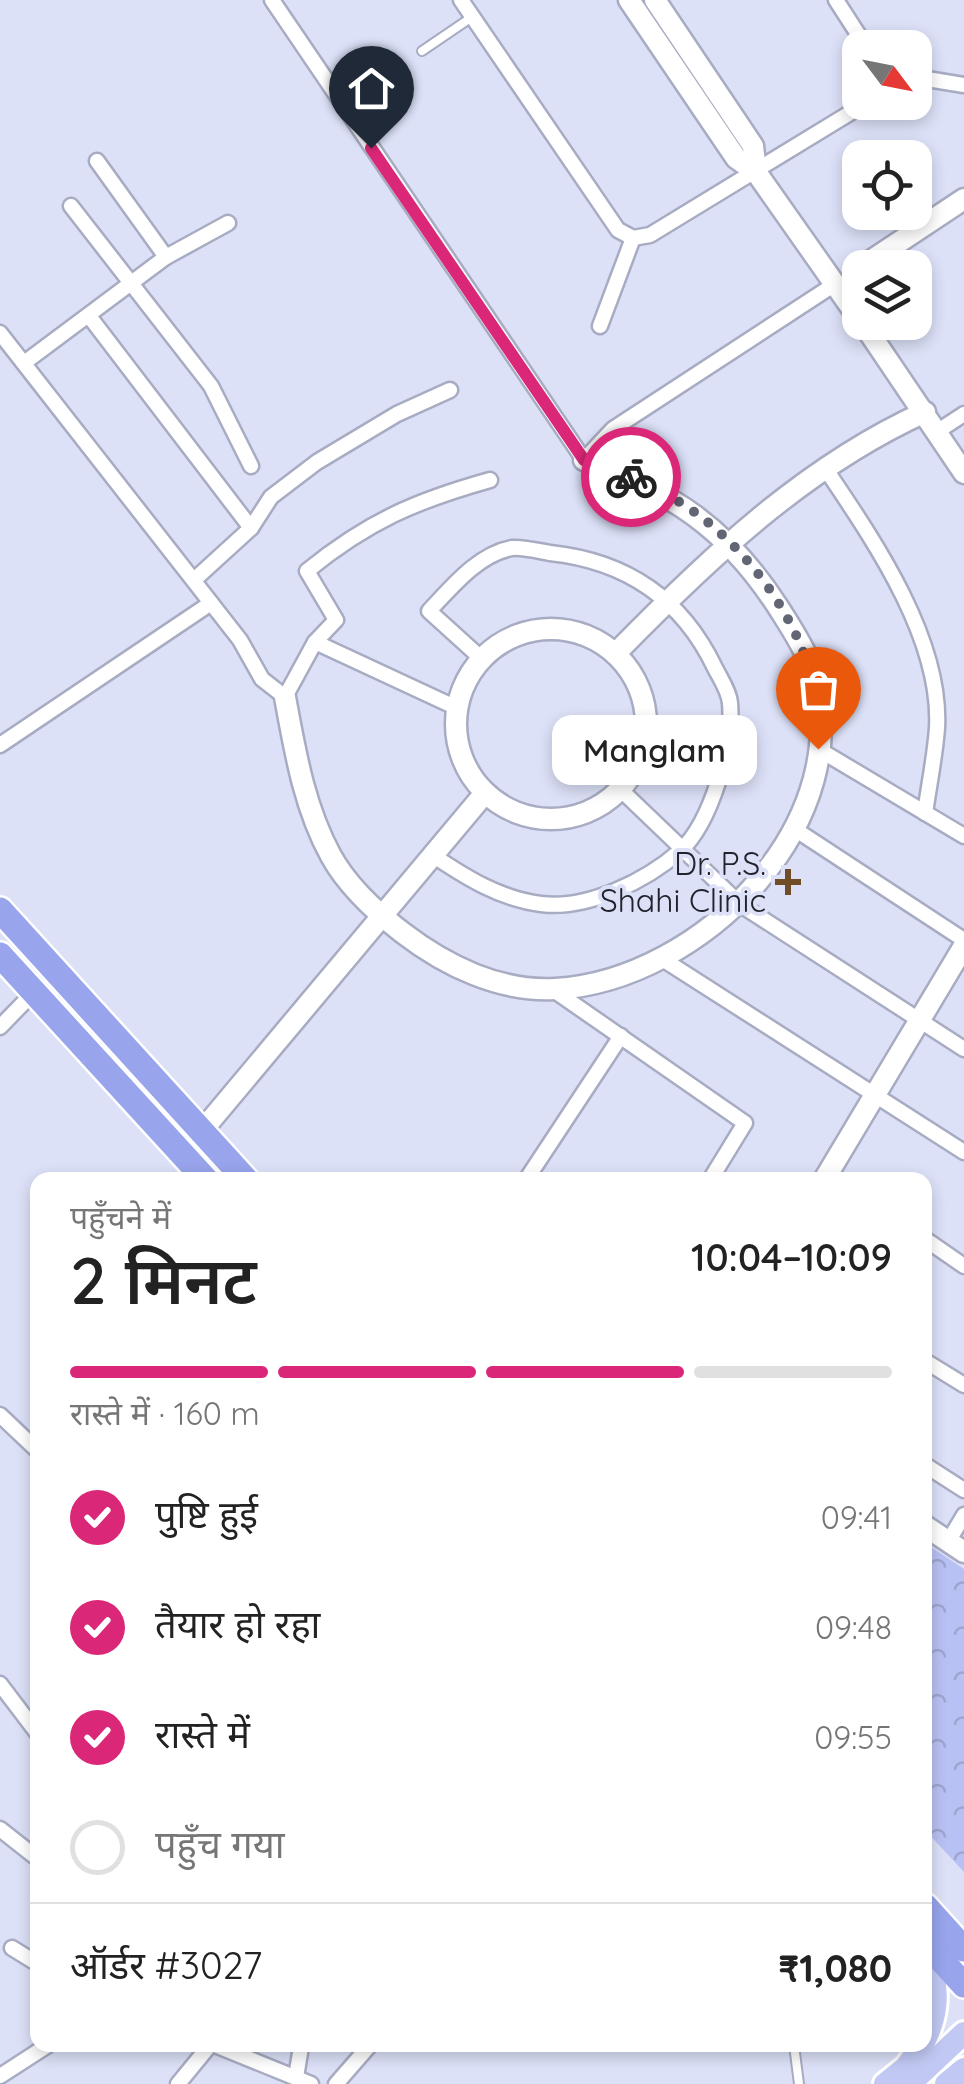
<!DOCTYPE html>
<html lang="hi">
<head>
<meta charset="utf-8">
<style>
	:root { --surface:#fff; --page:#f6f6f6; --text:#222; --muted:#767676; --line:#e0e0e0; --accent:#db2777 }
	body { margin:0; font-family:Quicksand,"Noto Sans Devanagari",sans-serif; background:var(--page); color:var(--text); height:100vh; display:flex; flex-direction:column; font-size:38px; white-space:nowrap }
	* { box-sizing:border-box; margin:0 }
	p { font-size:32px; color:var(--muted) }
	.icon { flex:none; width:55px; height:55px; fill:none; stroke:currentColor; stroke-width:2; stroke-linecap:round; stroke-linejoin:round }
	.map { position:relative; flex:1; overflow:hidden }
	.details { position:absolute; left:30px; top:1172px; width:902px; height:880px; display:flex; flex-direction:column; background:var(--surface); border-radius:20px; box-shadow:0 5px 15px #0003 }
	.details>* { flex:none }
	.needle { width:65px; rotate:122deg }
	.tools { position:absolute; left:842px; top:30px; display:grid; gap:20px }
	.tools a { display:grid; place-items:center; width:90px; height:90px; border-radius:20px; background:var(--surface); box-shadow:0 5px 15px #0003; font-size:50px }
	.pin { position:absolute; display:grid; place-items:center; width:85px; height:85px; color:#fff; margin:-102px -42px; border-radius:50% 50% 50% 0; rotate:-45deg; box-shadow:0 0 10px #0007 }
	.pin .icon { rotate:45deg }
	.courier { position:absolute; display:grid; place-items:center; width:100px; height:100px; margin:-50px; border:8px solid #db2777; border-radius:50%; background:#fff; color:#222; box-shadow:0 2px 12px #0007 }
	.bubble { position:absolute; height:70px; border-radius:20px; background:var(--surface); box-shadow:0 5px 15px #0003; font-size:32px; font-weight:600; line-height:70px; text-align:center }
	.headline em { font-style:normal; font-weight:600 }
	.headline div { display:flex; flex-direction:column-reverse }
	.headline { display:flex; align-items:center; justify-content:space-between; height:170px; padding:0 40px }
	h1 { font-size:65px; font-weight:600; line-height:75px }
	.bar { display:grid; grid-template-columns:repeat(4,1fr); gap:15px 10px; align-content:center; height:120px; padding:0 40px }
	.bar i { height:12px; border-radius:8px; background:var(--line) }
	.bar .active { background:var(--accent) }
	.bar p { grid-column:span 4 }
	.line { display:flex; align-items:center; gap:25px; padding:0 40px; border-top:2px solid var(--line) }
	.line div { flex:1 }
	ol { padding:0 40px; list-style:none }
	li { display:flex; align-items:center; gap:30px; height:110px }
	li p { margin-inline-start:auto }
	li .icon { padding:10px; border-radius:50%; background:var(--accent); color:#fff; stroke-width:4 }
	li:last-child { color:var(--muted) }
	li i { width:55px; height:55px; border:5px solid var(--line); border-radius:50% }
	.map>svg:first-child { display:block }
	.forest { fill:url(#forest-crowns) }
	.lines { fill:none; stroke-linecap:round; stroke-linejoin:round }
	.lane-casing { stroke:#a8acc2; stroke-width:12 }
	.street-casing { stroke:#a8acc2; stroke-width:19 }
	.secondary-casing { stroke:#a8acc2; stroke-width:25 }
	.primary-casing { stroke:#fff; stroke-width:28 }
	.highway-casing { stroke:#fff; stroke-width:30 }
	.lane { stroke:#fff; stroke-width:8 }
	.street { stroke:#fff; stroke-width:14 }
	.secondary { stroke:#fff; stroke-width:20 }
	.primary { stroke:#c1c8f3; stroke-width:22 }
	.highway { stroke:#98a4eb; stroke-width:25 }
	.done { stroke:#626573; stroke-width:10; stroke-dasharray:0 18 }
	.route { stroke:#db2777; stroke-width:12 }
	.poi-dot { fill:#714d27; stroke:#dce1f8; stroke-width:4 }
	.labels { text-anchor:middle; stroke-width:8; stroke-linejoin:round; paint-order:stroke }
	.poi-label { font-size:32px; fill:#21222b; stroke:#dce1f8; text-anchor:end }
</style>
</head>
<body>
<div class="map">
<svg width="964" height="2084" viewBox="0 0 964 2084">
	<defs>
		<pattern id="forest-crowns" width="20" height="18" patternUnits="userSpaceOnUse" patternTransform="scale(2.5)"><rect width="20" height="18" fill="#b8c1f3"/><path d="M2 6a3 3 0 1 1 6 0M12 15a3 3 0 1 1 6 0" fill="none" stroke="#9ea6d0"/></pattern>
	</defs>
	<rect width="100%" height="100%" fill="#dce1f8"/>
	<path class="forest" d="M925,1543L964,1569V1872L925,1830Z"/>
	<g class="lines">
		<defs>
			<g id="lane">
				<path d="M422,51L472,17"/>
				<path d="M794,2045L799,2084"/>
			</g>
			<g id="street">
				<path d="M272,0L584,460L613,429L835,284"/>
				<path d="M461,0L618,230L633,238L650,235L868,102"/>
				<path d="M836,0L867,48"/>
				<path d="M915,77L964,85"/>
				<path d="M97,161L166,257"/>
				<path d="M71,206L211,386L251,466"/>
				<path d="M89,316L251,528"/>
				<path d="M600,326L633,238"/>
				<path d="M0,333L240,640L262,679L285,697L315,642L336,620L307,571C367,522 415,501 490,480"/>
				<path d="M24,363L166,257L228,223"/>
				<path d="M938,431L964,414"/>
				<path d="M825,468C872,538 942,638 937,728C935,756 929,785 925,813"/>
				<path d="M194,580L251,528L271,497L317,462L397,414L450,390"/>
				<path d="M315,642L457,708"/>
				<path d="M0,745L211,603"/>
				<path d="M818,749L964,836"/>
				<path d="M620,789L741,905L964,1049"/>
				<path d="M793,828L964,940"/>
				<path d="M431,854C465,877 500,899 541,904C587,910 646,881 680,851C711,823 734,744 730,703C729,691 720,678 715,668C682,599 626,561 550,553C539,551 523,547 512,548C478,554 451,588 429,611L482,659"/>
				<path d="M664,960L964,1152"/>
				<path d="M552,989L745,1123L710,1180"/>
				<path d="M0,1027L34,992"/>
				<path d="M526,1180L621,1036"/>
				<path d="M925,1239L964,1266"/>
				<path d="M925,1361L964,1385"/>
				<path d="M0,1415L38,1451"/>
				<path d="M925,1465L964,1490"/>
				<path d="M948,1542L964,1515"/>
				<path d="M0,1684L38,1734"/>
				<path d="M0,1829L38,1859"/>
				<path d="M12,1948L38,1964"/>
				<path d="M215,2045L311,2084"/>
				<path d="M296,2045L301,2047L296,2077"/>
				<path d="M0,2076L48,2045"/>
				<path d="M178,2084L210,2045"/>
				<path d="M336,2084L370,2045"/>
			</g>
			<g id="secondary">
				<path d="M629,0L736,158L756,172L860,320"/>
				<path d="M655,0L753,146L756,172"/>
				<path d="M860,268L964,199"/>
				<path d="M862,322L964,473"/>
				<circle cx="551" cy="724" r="95"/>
				<path d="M616,653C708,559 804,467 925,412"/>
				<path d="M285,697C295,751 304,807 331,856C347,885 377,913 403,933C446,966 500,992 555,989C701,981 863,820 811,666C803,645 790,626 778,607C727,528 672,492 584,460"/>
				<path d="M201,1132L485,793"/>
				<path d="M824,1180L964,946"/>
				<path d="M925,1526L964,1552"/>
			</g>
			<g id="primary">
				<path d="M925,1954C940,1983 939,2011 925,2040"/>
				<path d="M885,2084L906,2067L922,2045"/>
				<path d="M910,2084L964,2033"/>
				<path d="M946,2084L964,2069"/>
			</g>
			<g id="highway">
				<path d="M0,910L246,1180"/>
				<path d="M0,955L206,1180"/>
				<path d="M925,1906L964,1949"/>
				<path d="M925,1942L964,1985"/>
			</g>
		</defs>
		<use href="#lane" class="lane-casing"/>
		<use href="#street" class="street-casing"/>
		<use href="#secondary" class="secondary-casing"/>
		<use href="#primary" class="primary-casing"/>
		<use href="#highway" class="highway-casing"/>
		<use href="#lane" class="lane"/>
		<use href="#street" class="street"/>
		<use href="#secondary" class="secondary"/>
		<use href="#primary" class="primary"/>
		<use href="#highway" class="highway"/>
	</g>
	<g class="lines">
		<path class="done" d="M631,477C651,487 674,497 693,511C764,561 828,660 818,749"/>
		<path class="route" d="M371,148L584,460L631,477"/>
	</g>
	<path class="poi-dot" d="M783 867h10v10h10v10h-10v10h-10v-10h-10v-10h10z"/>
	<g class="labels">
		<g class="poi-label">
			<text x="766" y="875">Dr. P.S.<tspan x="766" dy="37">Shahi Clinic</tspan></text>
		</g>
	</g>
</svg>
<div class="tools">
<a><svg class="needle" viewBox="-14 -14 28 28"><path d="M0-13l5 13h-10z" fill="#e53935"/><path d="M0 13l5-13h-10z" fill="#767676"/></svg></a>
<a><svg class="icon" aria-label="locate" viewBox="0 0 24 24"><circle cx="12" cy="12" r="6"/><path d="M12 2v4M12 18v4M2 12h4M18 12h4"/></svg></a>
<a><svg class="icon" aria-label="layers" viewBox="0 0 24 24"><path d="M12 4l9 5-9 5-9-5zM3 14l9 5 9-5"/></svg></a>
</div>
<div class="pin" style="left:818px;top:749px;background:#ea580c"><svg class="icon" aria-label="bag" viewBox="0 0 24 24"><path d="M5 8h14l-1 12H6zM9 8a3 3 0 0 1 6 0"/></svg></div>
<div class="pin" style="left:371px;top:148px;background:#1f2937"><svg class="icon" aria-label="home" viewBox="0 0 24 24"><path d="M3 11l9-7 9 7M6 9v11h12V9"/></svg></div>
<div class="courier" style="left:631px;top:477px"><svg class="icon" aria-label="bike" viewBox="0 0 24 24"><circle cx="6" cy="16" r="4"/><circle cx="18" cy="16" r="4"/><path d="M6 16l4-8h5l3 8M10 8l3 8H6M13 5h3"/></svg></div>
<div class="bubble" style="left:552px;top:715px;width:205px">Manglam</div>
<section class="details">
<div class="headline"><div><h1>2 मिनट</h1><p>पहुँचने में</p></div><em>10:04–10:09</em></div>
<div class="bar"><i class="active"></i><i class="active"></i><i class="active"></i><i></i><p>रास्ते में · 160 m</p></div>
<ol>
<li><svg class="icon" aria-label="check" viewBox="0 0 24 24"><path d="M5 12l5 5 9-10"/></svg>पुष्टि हुई<p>09:41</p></li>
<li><svg class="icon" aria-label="check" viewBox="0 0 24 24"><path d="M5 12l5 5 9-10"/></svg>तैयार हो रहा<p>09:48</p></li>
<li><svg class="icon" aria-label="check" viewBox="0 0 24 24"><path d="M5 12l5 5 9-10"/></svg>रास्ते में<p>09:55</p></li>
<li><i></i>पहुँच गया</li>
</ol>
<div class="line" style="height:130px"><div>ऑर्डर #3027</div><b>₹1,080</b></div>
</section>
</div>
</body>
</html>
